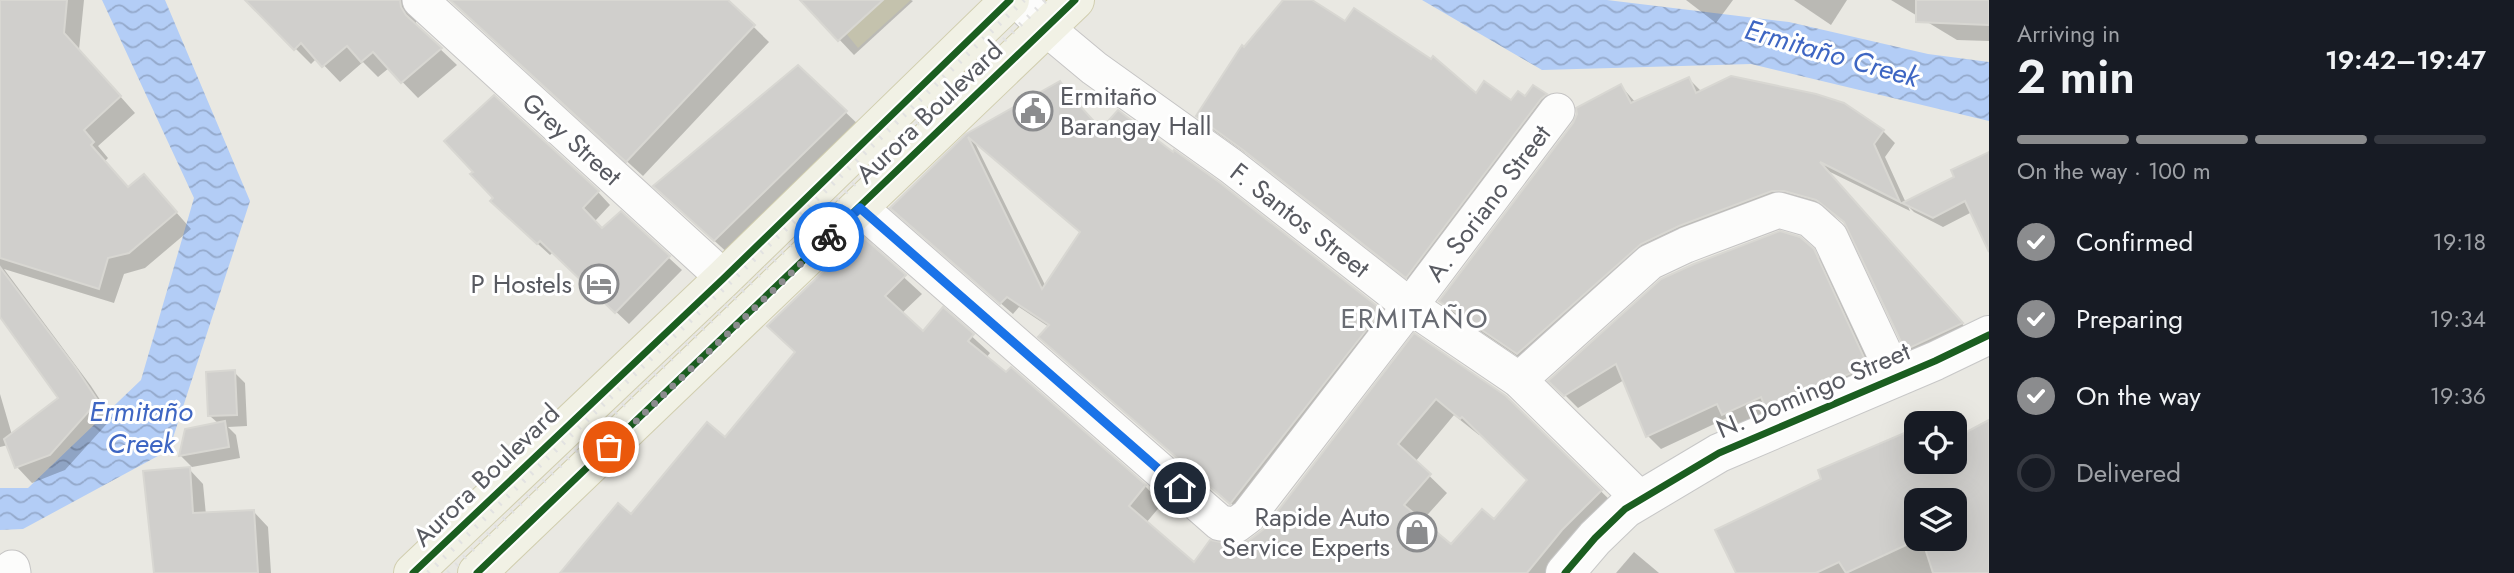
<!DOCTYPE html>
<html lang="en">
<head>
<meta charset="utf-8">
<style>
	:root { --surface:#171b24; --page:#242831; --text:#f1f3f6; --muted:#9ea1a6; --line:#363941; --accent:#8b8c8e }
	body { margin:0; font-family:Jost,sans-serif; background:var(--page); color:var(--text); height:100vh; display:flex; flex-direction:column; font-size:26px; white-space:nowrap }
	* { box-sizing:border-box; margin:0 }
	p { font-size:23px; color:var(--muted) }
	.icon { flex:none; width:38px; height:38px; fill:none; stroke:currentColor; stroke-width:2; stroke-linecap:round; stroke-linejoin:round }
	.map { position:relative; flex:1; overflow:hidden }
	.panel { display:flex; flex-direction:column; background:var(--surface); width:525px }
	.panel>* { flex:none }
	.buttons { position:absolute; left:1904px; top:411px; display:grid; gap:14px }
	.buttons a { display:grid; place-items:center; width:63px; height:63px; border-radius:14px; background:var(--surface); box-shadow:0 7px 28px #0002; font-size:35px }
	.pin { position:absolute; display:grid; place-items:center; width:60px; height:60px; color:#fff; margin:-30px; border:4px solid #fff; border-radius:50%; box-shadow:0 2px 7px #0007 }
	.courier { position:absolute; display:grid; place-items:center; width:70px; height:70px; margin:-35px; border:5px solid #1a73e8; border-radius:50%; background:#fff; color:#222; box-shadow:0 2px 9px #0007 }
	.headline em { font-style:normal; font-weight:600 }
	.headline div { display:flex; flex-direction:column-reverse }
	.headline { display:flex; align-items:center; justify-content:space-between; height:119px; padding:0 28px }
	h1 { font-size:46px; font-weight:600; line-height:52px }
	.bar { display:grid; grid-template-columns:repeat(4,1fr); gap:10px 7px; align-content:center; height:84px; padding:0 28px }
	.bar i { height:9px; border-radius:5px; background:var(--line) }
	.bar .selected { background:var(--accent) }
	.bar p { grid-column:span 4 }
	ol { padding:0 28px; list-style:none }
	li { display:flex; align-items:center; gap:21px; height:77px }
	li p { margin-inline-start:auto }
	li .icon { padding:7px; border-radius:50%; background:var(--accent); color:#fff; stroke-width:4 }
	li:last-child { color:var(--muted) }
	li i { width:38px; height:38px; border:4px solid var(--line); border-radius:50% }
	main { display:flex; flex:1; min-height:0 }
	.map>svg:first-child { display:block }
	.commercial { fill:#f5f3d9 }
	.water { fill:url(#water-waves) }
	.shadow { fill:#0003; fill-rule:evenodd }
	.building { fill:#d0cfcc; stroke:#d8d7d2; stroke-width:2; fill-rule:evenodd }
	.lines { fill:none; stroke-linecap:round; stroke-linejoin:round }
	.minor-casing { stroke:#c5c4c4; stroke-width:37 }
	.secondary-casing { stroke:#c7c7c7; stroke-width:40 }
	.primary-casing { stroke:#d1ceaf; stroke-width:40 }
	.minor { stroke:#fcfcfb; stroke-width:35 }
	.secondary { stroke:#fcfcfb; stroke-width:38 }
	.primary { stroke:#f1f1e5; stroke-width:38 }
	.rail { stroke:#e2e2e1; stroke-width:5; stroke-dasharray:2 9; stroke-linecap:butt }
	.cycleway-casing { stroke:#fff; stroke-width:11 }
	.cycleway { stroke:#1b5e20; stroke-width:7 }
	.done { stroke:#8b8c8e; stroke-width:7; stroke-dasharray:0 12.6 }
	.route { stroke:#1a73e8; stroke-width:9 }
	.labels { text-anchor:middle; stroke-width:6; stroke-linejoin:round; paint-order:stroke }
	.poi-label { font-size:26px; fill:#585a61; stroke:#fff; text-anchor:end }
	.street-label { font-size:26px; fill:#585a61; stroke:#fff }
	.water-label { font-size:28px; font-style:italic; fill:#3e66c3; stroke:#fff }
	.neighbourhood-label { font-size:28px; letter-spacing:2px; fill:#696c73; stroke:#fff }
</style>
</head>
<body>
<main>
<div class="map">
<svg width="1989" height="573" viewBox="0 0 1989 573">
	<defs>
		<pattern id="water-waves" width="16" height="10" patternUnits="userSpaceOnUse" patternTransform="scale(1.75)"><rect width="16" height="10" fill="#b3cdf6"/><path d="M0 5q4-4 8 0t8 0" fill="none" stroke="#94a9cb"/></pattern>
	</defs>
	<rect width="100%" height="100%" fill="#e9e8e2"/>
	<path class="commercial" d="M819,0H911L858,48Z"/>
	<g class="water">
		<path d="M102,0H165L250,201L169,450L23,529L0,530V488H28L141,380L194,198Z"/>
		<path d="M1422,0H1607L1789,22L1928,54L1989,62V121L1751,64L1542,70Z"/>
	</g>
	<g class="shadow">
		<path d="M0,0H84L79,50L135,113L98,146L108,158L105,161L129,189L144,176L191,229L145,268L124,274L114,303L4,269L91,386L112,418L65,470L32,483L17,467L8,445L0,447V394L12,435L61,398L0,305Z"/>
		<path d="M247,0H424L416,12V23L420,30L457,65L418,98L389,68L378,77L363,62L340,82L317,58L311,64Z"/>
		<path d="M450,0H726L769,42L643,176Z"/>
		<path d="M802,0H911L913,1L854,55Z"/>
		<path d="M1285,0H1309L1346,23L1476,95L1512,103L1526,98L1533,87L1546,95L1558,107L1419,288L1258,162L1210,128L1198,116L1244,49Z"/>
		<path d="M1686,0H1733L1716,23Z"/>
		<path d="M1794,0H1847L1831,25Z"/>
		<path d="M1891,0H1989V41L1957,40Z"/>
		<path d="M798,67L862,128L731,256L671,201Z"/>
		<path d="M1689,79L1702,92L1883,131L1895,143L1885,157L1906,203L1989,159V231L1972,212L1943,227L1914,212L1908,206L1910,211L1826,170L1973,336L1919,361L1907,349L1847,225L1830,212L1797,202L1691,238L1530,365L1453,313L1441,301L1621,86L1636,103Z"/>
		<path d="M1060,83L1101,131L1381,311L1392,322L1243,514L1052,348L1049,327L1019,307L1013,314L904,219L967,136ZM975,143L1081,233L1046,287Z"/>
		<path d="M598,192L610,205L595,221L602,230L621,214L682,270L629,324L553,252L550,255L505,214Z"/>
		<path d="M861,238L922,294L901,314L923,334L943,310L990,353L986,358L1145,486L1162,504L1146,523L1194,565L1249,543L1265,530L1415,336L1505,397L1618,508L1558,573H562L726,439L797,353ZM1454,415L1479,435L1480,433L1529,480L1494,521L1452,547L1421,522L1447,493L1415,462Z"/>
		<path d="M1812,251L1826,264L1880,379L1737,427L1727,418L1661,449L1648,436L1624,380L1578,408L1551,381Z"/>
		<path d="M234,372L245,383L247,426L228,427L236,435L240,458L192,467L181,456L187,430L219,424L210,416Z"/>
		<path d="M1942,419L1946,424H1931Z"/>
		<path d="M1989,422V573H1738L1823,480L1820,471L1916,430V462H1955V432L1959,438ZM1916,500H1955V539H1916Z"/>
		<path d="M189,469L203,484L206,515L254,512L268,527L271,573H154L144,473Z"/>
		<path d="M1634,552L1659,573H1616Z"/>
	</g>
	<g class="building">
		<path d="M0,0H67L64,33L121,96L84,130L94,142L91,145L128,187L144,174L177,212L129,253L108,258L99,289L0,258Z"/>
		<path d="M245,0H400L401,7L406,15L442,48L401,83L373,52L361,62L347,46L322,67L301,43L294,50Z"/>
		<path d="M450,0H728L755,25L626,162Z"/>
		<path d="M800,0H883L838,41Z"/>
		<path d="M1283,0H1312L1345,21L1354,8L1431,59L1433,56L1476,93L1484,81L1511,100L1518,91L1525,96L1533,85L1547,94L1541,99L1406,278L1243,150L1196,116L1242,45L1244,47Z"/>
		<path d="M1916,0H1989V25L1916,22Z"/>
		<path d="M798,65L847,111L714,241L653,186Z"/>
		<path d="M1731,76L1816,94L1844,103L1884,130L1874,144L1900,202L1820,162L1963,323L1905,350L1844,222L1816,200L1784,191H1772L1679,226L1641,244L1517,354L1439,301L1573,123L1577,114L1576,108L1621,84L1631,103L1689,77L1696,93Z"/>
		<path d="M1060,81L1068,93L1101,129L1118,110L1173,152L1174,150L1219,182L1382,310L1230,504L1038,337L1049,325L1007,297L1000,304L890,208L966,134ZM968,137L1080,232L1042,289Z"/>
		<path d="M494,95L599,191L583,208L602,228L621,211L670,256L615,313L540,241L537,244L490,201L493,198L470,174L473,172L444,141Z"/>
		<path d="M1989,152V252L1965,201L1933,218L1902,203L1954,177L1951,170Z"/>
		<path d="M1780,231L1800,237L1814,249L1868,366L1766,409L1761,397L1722,415L1717,404L1646,437L1616,364L1564,396L1548,381L1661,279L1694,264Z"/>
		<path d="M861,235L906,275L885,296L923,331L943,307L974,334L968,341L1006,372L1011,367L1146,485L1129,506L1194,562L1210,540L1235,545L1248,541L1264,529L1414,333L1506,396L1602,490L1562,530L1527,573H560L618,503L631,514L707,422L725,437L795,352L767,326ZM1436,399L1460,419L1462,417L1527,480L1494,519L1482,509L1451,544L1404,505L1431,474L1398,444Z"/>
		<path d="M0,267L76,368L98,401L50,455L15,468L4,439L58,398L0,317Z"/>
		<path d="M235,370L237,415L208,416L206,372Z"/>
		<path d="M1989,420V573H1933L1922,539H1955V500H1916V539H1919L1846,573L1839,562L1816,573H1736L1715,530L1821,479L1818,470L1916,428V462H1955V438Z"/>
		<path d="M225,421L229,447L179,456L185,429Z"/>
		<path d="M190,467L193,513L254,510L258,573H154L143,471Z"/>
	</g>
	<g class="lines">
		<defs>
			<g id="minor">
				<path d="M420,0L724,278"/>
				<path d="M1017,0L1046,28L1094,68L1231,166L1410,306L1519,380L1641,500"/>
				<path d="M860,208L1220,523L1236,525L1248,516L1410,306L1557,111"/>
				<path d="M1519,380L1650,262L1686,245L1779,210L1810,219L1830,237L1896,378"/>
				<path d="M12,568L13,573"/>
			</g>
			<path id="secondary" d="M1565,573L1595,538L1625,509L1719,453L1935,361L1989,335"/>
			<g id="primary">
				<path d="M413,573L724,278L1010,0"/>
				<path d="M477,573L1075,0"/>
			</g>
		</defs>
		<use href="#minor" class="minor-casing"/>
		<use href="#secondary" class="secondary-casing"/>
		<use href="#primary" class="primary-casing"/>
		<use href="#minor" class="minor"/>
		<use href="#secondary" class="secondary"/>
		<use href="#primary" class="primary"/>
		<g class="rail">
			<path d="M428,573L1024,0"/>
			<path d="M448,573L1046,0"/>
		</g>
		<defs>
			<g id="cycleway">
				<path d="M413,573L724,278L1010,0"/>
				<path d="M477,573L1075,0"/>
				<path d="M1565,573L1595,538L1625,509L1719,453L1935,361L1989,335"/>
			</g>
		</defs>
		<use href="#cycleway" class="cycleway-casing"/>
		<use href="#cycleway" class="cycleway"/>
	</g>
	<g class="lines">
		<path class="done" d="M609,447L829,237"/>
		<path class="route" d="M829,237L860,208L1180,488"/>
	</g>
	<defs>
		<symbol id="civic-ring" viewBox="-11 -11 22 22"><circle r="9.5" fill="#fff" stroke="#8b8c8e" stroke-width="1.5"/><path d="M-.6-6.5H3V-4.5H.6V-3L4-1V1h2V6H-6V1h2V-1L-.6-3ZM-1.2 2.5V6h2.4V2.5Z" fill="#8b8c8e"/></symbol>
		<symbol id="hotel-ring" viewBox="-11 -11 22 22"><circle r="9.5" fill="#fff" stroke="#8b8c8e" stroke-width="1.5"/><path d="M-6-4.5h1.5V1H6V5H4.5V3h-9V5H-6ZM-4 0a1.8 1.8 0 1 1 3.6 0ZM.5 0V-2.5h3Q6-2.5 6 0Z" fill="#8b8c8e"/></symbol>
		<symbol id="shop-ring" viewBox="-11 -11 22 22"><circle r="9.5" fill="#fff" stroke="#8b8c8e" stroke-width="1.5"/><path d="M-5-2.5h2.3a2.7 3.5 0 0 1 5.4 0H5L5.5 6h-11ZM-1.5-2.5h3a1.5 2.3 0 0 0-3 0Z" fill="#8b8c8e"/></symbol>
	</defs>
	<g fill-rule="evenodd">
		<use href="#civic-ring" x="1011" y="89" width="44" height="44"/>
		<use href="#hotel-ring" x="577" y="262" width="44" height="44"/>
		<use href="#shop-ring" x="1395" y="510" width="44" height="44"/>
	</g>
	<g class="labels">
		<g class="poi-label">
			<text x="1060" y="105" text-anchor="start">Ermitaño<tspan x="1060" dy="30">Barangay Hall</tspan></text>
			<text x="572" y="293">P Hostels</text>
			<text x="1390" y="526">Rapide Auto<tspan x="1390" dy="30">Service Experts</tspan></text>
		</g>
		<g class="street-label">
			<text transform="translate(929 112) rotate(-44)" y="9">Aurora Boulevard</text>
			<text transform="translate(572 139) rotate(42)" y="9">Grey Street</text>
			<text transform="translate(1488 203) rotate(-53)" y="9">A. Soriano Street</text>
			<text transform="translate(1300 220) rotate(38)" y="9">F. Santos Street</text>
			<text transform="translate(1813 390) rotate(-23)" y="9">N. Domingo Street</text>
			<text transform="translate(486 475) rotate(-44)" y="9">Aurora Boulevard</text>
		</g>
		<g class="water-label">
			<text transform="translate(1832 53) rotate(16)" y="10">Ermitaño Creek</text>
			<text x="141" y="421">Ermitaño<tspan x="141" dy="32">Creek</tspan></text>
		</g>
		<g class="neighbourhood-label">
			<text x="1415" y="328">ERMITAÑO</text>
		</g>
	</g>
</svg>
<div class="buttons">
<a><svg class="icon" aria-label="locate" viewBox="0 0 24 24"><circle cx="12" cy="12" r="6"/><path d="M12 2v4M12 18v4M2 12h4M18 12h4"/></svg></a>
<a><svg class="icon" aria-label="layers" viewBox="0 0 24 24"><path d="M12 4l9 5-9 5-9-5zM3 14l9 5 9-5"/></svg></a>
</div>
<div class="pin" style="left:609px;top:447px;background:#ea580c"><svg class="icon" aria-label="bag" viewBox="0 0 24 24"><path d="M5 8h14l-1 12H6zM9 8a3 3 0 0 1 6 0"/></svg></div>
<div class="pin" style="left:1180px;top:488px;background:#1f2937"><svg class="icon" aria-label="home" viewBox="0 0 24 24"><path d="M3 11l9-7 9 7M6 9v11h12V9"/></svg></div>
<div class="courier" style="left:829px;top:237px"><svg class="icon" aria-label="bike" viewBox="0 0 24 24"><circle cx="6" cy="16" r="4"/><circle cx="18" cy="16" r="4"/><path d="M6 16l4-8h5l3 8M10 8l3 8H6M13 5h3"/></svg></div>
</div>
<section class="panel">
<div class="headline"><div><h1>2 min</h1><p>Arriving in</p></div><em>19:42–19:47</em></div>
<div class="bar"><i class="selected"></i><i class="selected"></i><i class="selected"></i><i></i><p>On the way · 100 m</p></div>
<ol>
<li><svg class="icon" aria-label="check" viewBox="0 0 24 24"><path d="M5 12l5 5 9-10"/></svg>Confirmed<p>19:18</p></li>
<li><svg class="icon" aria-label="check" viewBox="0 0 24 24"><path d="M5 12l5 5 9-10"/></svg>Preparing<p>19:34</p></li>
<li><svg class="icon" aria-label="check" viewBox="0 0 24 24"><path d="M5 12l5 5 9-10"/></svg>On the way<p>19:36</p></li>
<li><i></i>Delivered</li>
</ol>
</section>
</main>
</body>
</html>
